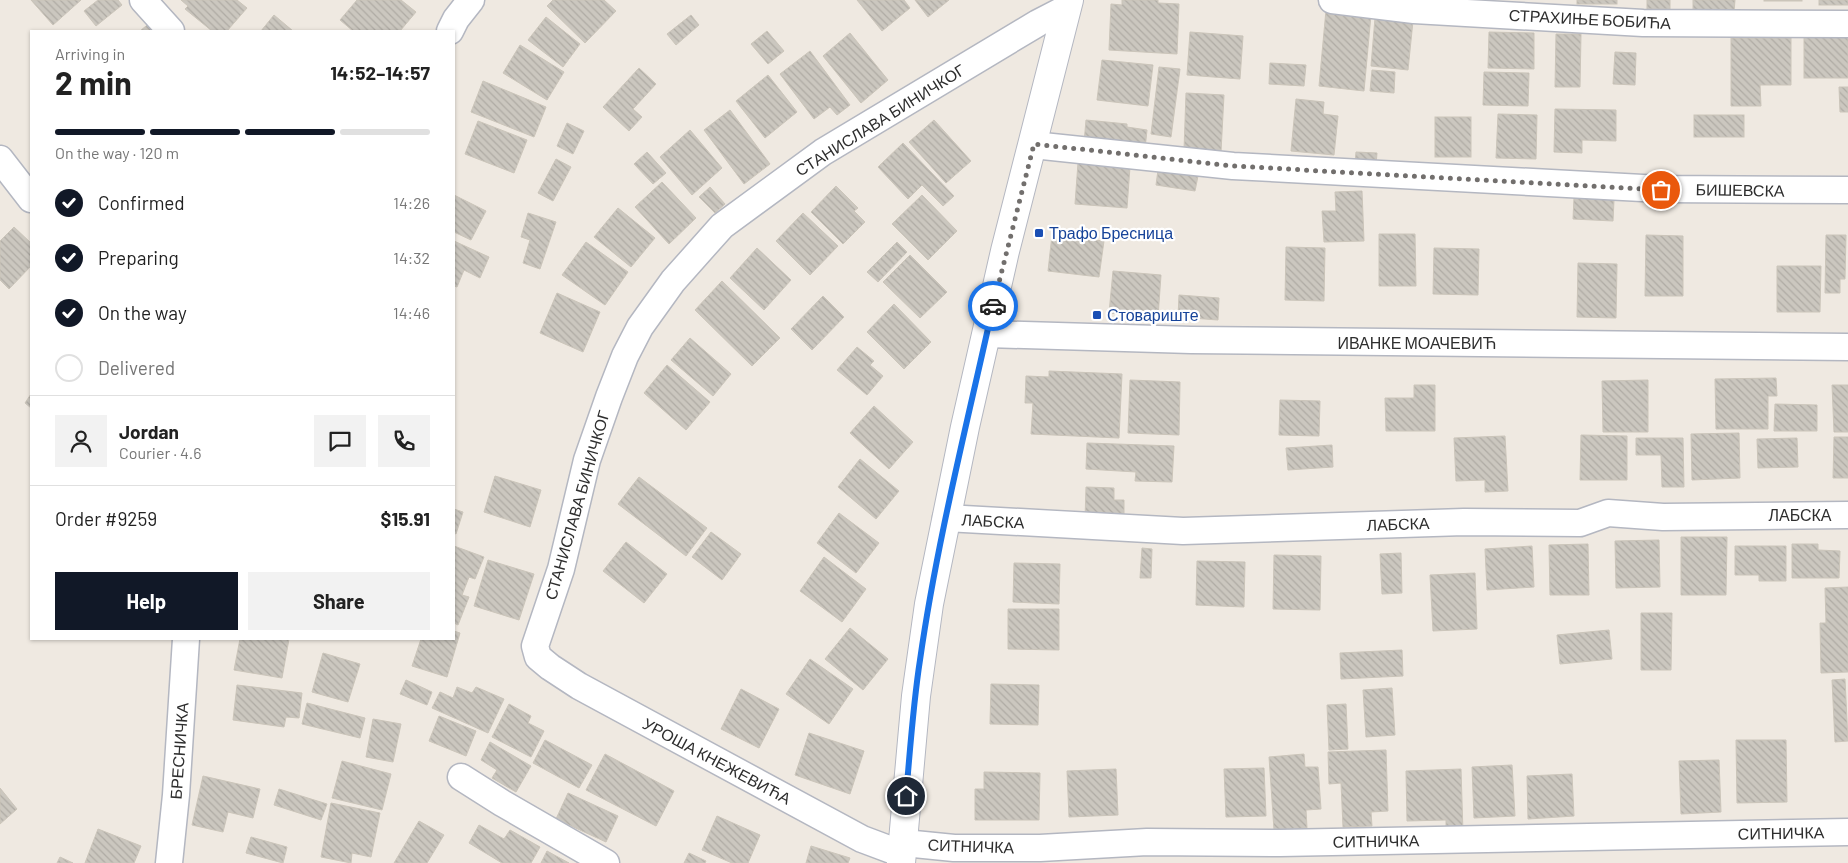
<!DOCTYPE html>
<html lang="en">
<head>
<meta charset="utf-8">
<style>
	:root { --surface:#fff; --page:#f2f2f2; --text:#222; --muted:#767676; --line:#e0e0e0; --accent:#111827 }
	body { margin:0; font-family:Barlow,sans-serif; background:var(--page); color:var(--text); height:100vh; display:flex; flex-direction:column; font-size:19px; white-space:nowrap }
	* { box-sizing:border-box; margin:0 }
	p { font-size:16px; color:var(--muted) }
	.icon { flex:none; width:28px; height:28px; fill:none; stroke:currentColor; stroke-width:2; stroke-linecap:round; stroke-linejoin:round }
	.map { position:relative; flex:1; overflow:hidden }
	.sheet { position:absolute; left:30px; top:30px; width:425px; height:610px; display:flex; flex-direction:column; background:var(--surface); border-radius:0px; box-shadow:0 1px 4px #0004 }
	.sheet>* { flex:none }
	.pin { position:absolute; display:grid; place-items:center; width:42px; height:42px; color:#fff; margin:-21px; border:2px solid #fff; border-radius:50%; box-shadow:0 1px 5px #0007 }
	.courier { position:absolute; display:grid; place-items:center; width:50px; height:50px; margin:-25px; border:4px solid #1a73e8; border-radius:50%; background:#fff; color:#222; box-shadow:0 1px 6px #0007 }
	.overview em { font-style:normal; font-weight:700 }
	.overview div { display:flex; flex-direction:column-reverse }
	.overview { display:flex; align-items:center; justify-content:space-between; height:85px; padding:0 25px }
	h1 { font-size:32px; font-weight:700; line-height:38px }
	.bar { display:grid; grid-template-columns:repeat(4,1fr); gap:8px 5px; align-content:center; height:60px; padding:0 25px }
	.bar i { height:6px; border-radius:4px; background:var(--line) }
	.bar .current { background:var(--accent) }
	.bar p { grid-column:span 4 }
	.line { display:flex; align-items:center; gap:12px; padding:0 25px; border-top:1px solid var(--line) }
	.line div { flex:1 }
	.round { display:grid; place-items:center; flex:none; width:52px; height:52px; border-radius:0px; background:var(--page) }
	ol { padding:0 25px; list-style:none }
	li { display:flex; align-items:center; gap:15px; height:55px }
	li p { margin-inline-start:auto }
	li .icon { padding:5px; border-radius:50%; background:var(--accent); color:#fff; stroke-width:4 }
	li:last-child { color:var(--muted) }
	li i { width:28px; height:28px; border:2px solid var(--line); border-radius:50% }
	.primary-button { display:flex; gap:10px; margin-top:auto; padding:10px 25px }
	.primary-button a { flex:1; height:58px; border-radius:0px; background:var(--accent); color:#fff; font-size:20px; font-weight:700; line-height:58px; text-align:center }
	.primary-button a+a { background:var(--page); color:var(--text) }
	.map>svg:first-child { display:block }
	.building { fill:url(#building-back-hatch); stroke:#cbc5ba }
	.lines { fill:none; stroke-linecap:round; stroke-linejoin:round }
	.minor-casing { stroke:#b4b7c1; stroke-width:29 }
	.tertiary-casing { stroke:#b4b7c1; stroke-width:30 }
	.minor { stroke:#fff; stroke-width:26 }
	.tertiary { stroke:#fff; stroke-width:28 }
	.done { stroke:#726f6d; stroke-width:5; stroke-dasharray:0 9 }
	.route { stroke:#1a73e8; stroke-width:6 }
	.transit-dot { fill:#1a4fb4; stroke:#fff; stroke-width:2 }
	.labels { text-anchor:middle; stroke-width:4.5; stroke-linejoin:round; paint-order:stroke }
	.street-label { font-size:16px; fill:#2e2e2e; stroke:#fff }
	.transit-label { font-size:16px; fill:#164399; stroke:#fff; text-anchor:start }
</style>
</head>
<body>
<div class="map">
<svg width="1848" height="863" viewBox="0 0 1848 863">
	<defs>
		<pattern id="building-back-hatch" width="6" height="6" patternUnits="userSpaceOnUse" patternTransform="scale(1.25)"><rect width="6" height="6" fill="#cbc7bf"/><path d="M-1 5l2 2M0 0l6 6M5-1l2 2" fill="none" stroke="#afaba4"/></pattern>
	</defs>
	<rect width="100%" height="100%" fill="#efe9e1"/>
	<g class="building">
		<path d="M31,0H81L53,25Z"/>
		<path d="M98,0H118L122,5L96,26L84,11Z"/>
		<path d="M181,0H237L247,8L227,31H212L185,9L188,6Z"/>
		<path d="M357,0H401L416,12L400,31H353L340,20Z"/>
		<path d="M553,0H604L616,11L585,43L547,6Z"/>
		<path d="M857,0H904L910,8L882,31Z"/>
		<path d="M915,0H949L928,17Z"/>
		<path d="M1122,0H1158V3L1179,4L1177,54L1109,50L1111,4L1122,5Z"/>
		<rect x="1577" y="0" width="40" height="4"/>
		<rect x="1647" y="0" width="23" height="9"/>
		<path d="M1693,0H1735L1734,12H1693Z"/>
		<rect x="1764" y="0" width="38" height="1"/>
		<rect x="1819" y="0" width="29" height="5"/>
		<path d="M1326,10L1371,15L1364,91L1319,86Z"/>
		<path d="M274,15L293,31H261Z"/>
		<path d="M691,15L699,25L676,45L667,34Z"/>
		<path d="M546,17L580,44L563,67L528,40Z"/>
		<path d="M1375,18L1413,21L1408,70L1371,66Z"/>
		<path d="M152,21L161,31H140Z"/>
		<path d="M767,31L784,51L768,64L751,44Z"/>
		<path d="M1190,32L1243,36L1240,79L1187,75Z"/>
		<path d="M1489,32L1534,33V69L1488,68Z"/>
		<rect x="1804" y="32" width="44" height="46"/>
		<path d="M850,33L888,80L861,103L823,56Z"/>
		<path d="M1556,34H1581L1580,87H1555Z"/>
		<path d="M1731,38H1791V85H1760L1761,106H1731Z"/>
		<path d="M520,45L564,72L547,100L503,73Z"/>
		<path d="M810,51L850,105L837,115L830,107L814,119L780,74Z"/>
		<path d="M1615,52L1636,53L1635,85L1613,84Z"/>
		<path d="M1102,60L1153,65L1148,106L1097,100Z"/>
		<path d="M1270,63L1306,65L1304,86L1269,84Z"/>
		<path d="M1159,67L1180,69L1171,137L1151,134Z"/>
		<path d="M639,68L656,84L633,109L642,117L629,131L603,107Z"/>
		<path d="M1372,70L1395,72L1394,93L1370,91Z"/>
		<path d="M1484,72L1529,73L1528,106L1483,105Z"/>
		<path d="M768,75L797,112L765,138L736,101Z"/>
		<path d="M483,81L546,107L534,137L471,112Z"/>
		<path d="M1839,87H1848V112H1840Z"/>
		<path d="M1186,93L1224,95L1221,152L1184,150Z"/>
		<path d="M1296,99L1324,102L1323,114L1338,116L1334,155L1291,151Z"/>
		<path d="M1555,109L1616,110V141L1582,140V153L1554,152Z"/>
		<path d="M730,110L770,164L744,184L704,130Z"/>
		<path d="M1498,114L1537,115L1536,159L1496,158Z"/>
		<rect x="1694" y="115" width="50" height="22"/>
		<rect x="1435" y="117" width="36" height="40"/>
		<path d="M934,120L971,161L946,183L909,142Z"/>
		<path d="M1086,120L1127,124V127L1147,130L1145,149L1084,143Z"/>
		<path d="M478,121L527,140L514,173L465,154Z"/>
		<path d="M567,123L584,131L573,154L557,146Z"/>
		<path d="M690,130L722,168L692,195L660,157Z"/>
		<path d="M903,143L954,196L943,206L922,185L908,199L878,167Z"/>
		<path d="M647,152L666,173L653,184L634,164Z"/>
		<path d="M1356,152L1377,153L1376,165L1355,163Z"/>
		<path d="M556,159L571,167L553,201L538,193Z"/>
		<path d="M1078,163L1130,167L1127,208L1075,204Z"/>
		<path d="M1158,170L1198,176L1195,191L1156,185Z"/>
		<path d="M662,182L696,218L669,244L635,207Z"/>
		<path d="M836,186L858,208L854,211L865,222L843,244L811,212Z"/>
		<path d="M710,187L725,204L715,213L699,197Z"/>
		<path d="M1362,191L1364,241L1324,242L1322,211H1336L1335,192Z"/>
		<path d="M454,195L486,211L471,240L454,232Z"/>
		<path d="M922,195L957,231L928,260L892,224Z"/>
		<path d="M1574,198L1614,200L1613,221L1573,219Z"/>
		<path d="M618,208L655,238L631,267L594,237Z"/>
		<path d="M528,213L556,222L540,269L523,263L530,240L521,237Z"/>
		<path d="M803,213L838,246L810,275L776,241Z"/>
		<path d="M14,227L31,243V266L9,289L0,280V241Z"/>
		<path d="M1379,234H1415L1416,286H1379Z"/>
		<path d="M1052,235L1104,241L1099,277L1048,271Z"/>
		<path d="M1646,235L1683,236V296H1645Z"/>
		<path d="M1826,235H1846L1845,279H1840V293H1825Z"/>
		<path d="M454,241L489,257L480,278L464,270L457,287L454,286Z"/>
		<path d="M586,242L628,272L605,305L562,275Z"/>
		<path d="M897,242L907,252L878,282L867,272Z"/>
		<path d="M1286,247L1325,248L1324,301L1285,300Z"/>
		<path d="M757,248L791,280L764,310L730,278Z"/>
		<path d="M1434,248L1479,249L1478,295L1433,294Z"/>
		<path d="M910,255L947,292L920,318L883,282Z"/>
		<path d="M1578,263L1617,264L1616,318L1577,317Z"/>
		<path d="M1777,266H1821L1820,312H1777Z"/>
		<path d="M1113,271L1161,275L1158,317L1109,313Z"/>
		<path d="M722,281L780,338L752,366L695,310Z"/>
		<path d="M557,293L600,312L583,352L540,333Z"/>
		<path d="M1179,295L1219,298L1218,320L1178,317Z"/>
		<path d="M823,296L844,317L812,350L791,329Z"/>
		<path d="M894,304L931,342L904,369L867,332Z"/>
		<path d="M690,338L731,374L713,396L671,360Z"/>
		<path d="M857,347L874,361L870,365L883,376L867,395L837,370Z"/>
		<path d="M667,365L710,402L686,430L644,393Z"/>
		<path d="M1049,371L1122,374L1119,438L1031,434L1033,403H1025L1026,376L1049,377Z"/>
		<path d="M1776,378L1777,396H1768V429H1716L1715,379Z"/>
		<path d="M1130,380L1180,382L1179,435L1128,433Z"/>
		<path d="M1648,380V432H1603L1602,381Z"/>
		<path d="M1414,385H1435V431H1386L1385,398H1414Z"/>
		<path d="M1832,385H1848V432H1834Z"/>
		<path d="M31,394V408L25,403Z"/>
		<path d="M1280,400L1320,401L1319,436L1279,435Z"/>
		<path d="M1775,404L1817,405V431H1774Z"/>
		<path d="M874,406L913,442L889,469L850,433Z"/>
		<path d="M1739,433L1740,478L1692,480L1691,434Z"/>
		<path d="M1581,435L1627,436V480H1580Z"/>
		<path d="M1505,436L1508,491L1485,492V480L1456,481L1454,438Z"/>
		<path d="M1834,437H1848V478H1833Z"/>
		<path d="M1636,438H1683L1684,487H1662L1661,455H1636Z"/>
		<path d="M1797,438L1798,467L1758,468L1757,439Z"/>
		<path d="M1087,443L1174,446L1172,482L1135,481L1136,472L1086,469Z"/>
		<path d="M1332,445L1333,467L1288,470L1286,448Z"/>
		<path d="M860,459L899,491L876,519L838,487Z"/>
		<path d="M495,476L541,490L530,527L484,512Z"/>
		<path d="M639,477L707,528L686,556L618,504Z"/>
		<path d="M1086,487L1114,488V500H1124V521L1085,519Z"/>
		<path d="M454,509L463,512L456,534L454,533Z"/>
		<path d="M839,513L879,543L856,573L817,543Z"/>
		<path d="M711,532L741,554L722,580L692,557Z"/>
		<path d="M1681,537H1727L1726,595H1681Z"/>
		<path d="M1659,540L1660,587L1616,588L1615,541Z"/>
		<path d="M626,542L667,574L644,603L603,571Z"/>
		<path d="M1588,544L1589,595H1550L1549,545Z"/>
		<path d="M1792,544H1818V550L1840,551L1839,578H1792Z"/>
		<path d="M454,546L484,557L475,579L469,577L462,595L469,597L458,625L454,623Z"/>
		<path d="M1532,546L1534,587L1487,590L1485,549Z"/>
		<path d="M1735,546H1786V581H1759V575H1735Z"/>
		<path d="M1142,548L1152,549L1151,578H1140Z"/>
		<path d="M1401,553L1402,593L1382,594L1380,554Z"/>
		<path d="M1274,555L1321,556L1320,610L1273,609Z"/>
		<path d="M824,557L866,589L842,622L800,591Z"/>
		<path d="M488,560L534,574L519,620L474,606Z"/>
		<path d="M1197,561L1245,562L1244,607L1196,605Z"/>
		<path d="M1014,563L1060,564L1059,604L1013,602Z"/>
		<path d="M1475,573L1477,629L1433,631L1430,575Z"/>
		<path d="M1848,587V672L1821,673L1820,623H1826L1825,588Z"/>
		<path d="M1008,609H1059V650L1008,649Z"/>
		<path d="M1641,613H1672L1671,670H1641Z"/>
		<path d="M850,628L888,659L863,690L825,659Z"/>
		<path d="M1609,630L1612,659L1560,664L1557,635Z"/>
		<path d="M454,631L460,633L447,677L412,666L421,639H454Z"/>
		<path d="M240,639H289L282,678L234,670Z"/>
		<path d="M1402,650L1403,676L1341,679L1340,653Z"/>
		<path d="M323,653L360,664L348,702L312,692Z"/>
		<path d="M810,659L853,689L829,724L786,694Z"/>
		<path d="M1845,679L1848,741L1835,742L1832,680Z"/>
		<path d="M406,680L432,692L427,705L400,694Z"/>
		<path d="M991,684L1039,685L1038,725L990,724Z"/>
		<path d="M237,685L302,693L299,718L286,717L284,727L233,720Z"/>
		<path d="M457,687L472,693L476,687L504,699L488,733L432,708L440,692L453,698Z"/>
		<path d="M1392,688L1395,735L1366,737L1363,690Z"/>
		<path d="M741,689L779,709L759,748L721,729Z"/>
		<path d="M307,703L365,718L360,738L302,724Z"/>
		<path d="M509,704L531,716L528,723L544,731L531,757L492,737Z"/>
		<path d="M1346,704L1348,749L1329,750L1327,705Z"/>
		<path d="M439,716L476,731L466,756L429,741Z"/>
		<path d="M373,719L401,724L393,762L366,757Z"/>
		<path d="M809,733L864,751L850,794L795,775Z"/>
		<path d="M545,740L592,765L579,788L533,763Z"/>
		<path d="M1736,740H1786L1787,802L1737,803Z"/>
		<path d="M490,742L531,766L516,792L492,778L497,770L481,760Z"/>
		<path d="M1386,750L1388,811L1371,812L1372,826L1343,827L1341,783L1329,784L1328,752Z"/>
		<path d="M605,754L674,791L656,826L586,790Z"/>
		<path d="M1304,754L1305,767H1318L1321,809L1306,810L1307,828L1274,830L1269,757Z"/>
		<path d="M1719,760L1721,812L1681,814L1679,761Z"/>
		<path d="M342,761L391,774L382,810L332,798Z"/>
		<path d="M1512,765L1515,816L1474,818L1472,767Z"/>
		<path d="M1264,768L1266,816L1226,817L1224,769Z"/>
		<path d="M1116,769L1118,815L1069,817L1067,771Z"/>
		<path d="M1461,769L1463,833H1446V820L1407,821L1406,771Z"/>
		<path d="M984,772L1040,773L1039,820H975V789H984Z"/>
		<path d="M1572,774L1574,816L1528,819L1527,776Z"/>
		<path d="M203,776L260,789L253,818L228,812L223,832L192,825Z"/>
		<path d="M0,788L17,809L0,824Z"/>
		<path d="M279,789L327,804L321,820L274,805Z"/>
		<path d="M568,793L618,816L606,842L556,819Z"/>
		<path d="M331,803L380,813L371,857L352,853L351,863L321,857Z"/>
		<path d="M717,816L760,835L748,863H732L702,850Z"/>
		<path d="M419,821L444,835L427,863H394Z"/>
		<path d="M479,825L504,839L510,830L540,847L531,863H502L469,843Z"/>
		<path d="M98,829L141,846L134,863H85Z"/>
		<path d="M251,837L287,847L283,863L246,853Z"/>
		<path d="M811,846L850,858L848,863H806Z"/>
		<path d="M547,851L569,863H541Z"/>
		<path d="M689,853L706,861L705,863H684Z"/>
		<path d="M60,857L73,863H57Z"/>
	</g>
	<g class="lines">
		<defs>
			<g id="minor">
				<path d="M143,0L171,31"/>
				<path d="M1332,0L1414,10L1643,23L1848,24"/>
				<path d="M450,31L456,19L471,0"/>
				<path d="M1033,145L1233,166L1661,189L1848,190"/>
				<path d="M0,159L31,199"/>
				<path d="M987,334L1191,340L1848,347"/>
				<path d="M946,518L1183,531L1464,522L1580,523L1608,513L1663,517L1848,515"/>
				<path d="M461,777L502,803L606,863"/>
				<path d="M904,843L954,848H1040L1147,842L1280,843L1848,832"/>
				<path d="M902,854L862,839L579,686L550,667L538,657L535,646L561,569L587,460L609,397L625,356L640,327L673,281L722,226L823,152L1038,23L1067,8"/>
				<path d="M169,863L176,795L186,639"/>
			</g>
			<path id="tertiary" d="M901,863L916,696L929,604L965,427L1005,251L1069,0"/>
		</defs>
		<use href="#minor" class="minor-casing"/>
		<use href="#tertiary" class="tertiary-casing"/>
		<use href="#minor" class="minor"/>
		<use href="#tertiary" class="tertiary"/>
	</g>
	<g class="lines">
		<path class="done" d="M993,306L1034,144L1233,166L1661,190"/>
		<path class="route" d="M906,796C910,751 913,705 920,660C937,541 967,424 993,306"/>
	</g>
	<g class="transit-dot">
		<rect x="1034" y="228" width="10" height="10" rx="2.5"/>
		<rect x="1092" y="310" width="10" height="10" rx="2.5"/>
	</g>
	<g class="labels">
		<g class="street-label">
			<text transform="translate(1590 19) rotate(3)" y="6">СТРАХИЊЕ БОБИЋА</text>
			<text transform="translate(880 120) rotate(-32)" y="6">СТАНИСЛАВА БИНИЧКОГ</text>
			<text transform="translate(1740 190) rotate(1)" y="6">БИШЕВСКА</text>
			<text x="1417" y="349">ИВАНКЕ МОАЧЕВИЋ</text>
			<text transform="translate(577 505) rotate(-74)" y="6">СТАНИСЛАВА БИНИЧКОГ</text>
			<text x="1800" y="521">ЛАБСКА</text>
			<text transform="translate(993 521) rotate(3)" y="6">ЛАБСКА</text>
			<text transform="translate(1398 524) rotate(-2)" y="6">ЛАБСКА</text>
			<text transform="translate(179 751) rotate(-86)" y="6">БРЕСНИЧКА</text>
			<text transform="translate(717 761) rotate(28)" y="6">УРОША КНЕЖЕВИЋА</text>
			<text transform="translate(1781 833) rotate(-1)" y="6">СИТНИЧКА</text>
			<text transform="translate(1376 841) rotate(-1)" y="6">СИТНИЧКА</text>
			<text transform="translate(971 846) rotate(2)" y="6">СИТНИЧКА</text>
		</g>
		<g class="transit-label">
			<text x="1049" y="239">Трафо Бресница</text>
			<text x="1107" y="321">Стовариште</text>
		</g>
	</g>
</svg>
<div class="pin" style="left:1661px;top:190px;background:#ea580c"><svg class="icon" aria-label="bag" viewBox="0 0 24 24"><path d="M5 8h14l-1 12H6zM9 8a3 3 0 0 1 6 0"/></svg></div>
<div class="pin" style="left:906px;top:796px;background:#1f2937"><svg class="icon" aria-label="home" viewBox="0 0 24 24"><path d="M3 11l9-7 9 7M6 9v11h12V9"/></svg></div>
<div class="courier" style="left:993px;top:306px"><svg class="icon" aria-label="car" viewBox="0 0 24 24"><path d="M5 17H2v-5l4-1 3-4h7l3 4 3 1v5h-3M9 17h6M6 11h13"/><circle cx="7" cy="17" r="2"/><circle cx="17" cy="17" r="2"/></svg></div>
<section class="sheet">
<div class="overview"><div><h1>2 min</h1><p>Arriving in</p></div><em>14:52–14:57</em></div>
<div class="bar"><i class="current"></i><i class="current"></i><i class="current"></i><i></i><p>On the way · 120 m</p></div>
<ol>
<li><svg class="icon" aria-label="check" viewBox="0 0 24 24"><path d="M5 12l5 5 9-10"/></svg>Confirmed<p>14:26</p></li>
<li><svg class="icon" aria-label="check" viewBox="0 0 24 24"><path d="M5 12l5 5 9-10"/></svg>Preparing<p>14:32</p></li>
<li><svg class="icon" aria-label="check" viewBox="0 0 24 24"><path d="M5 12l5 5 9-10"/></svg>On the way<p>14:46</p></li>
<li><i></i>Delivered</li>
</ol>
<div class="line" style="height:90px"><a class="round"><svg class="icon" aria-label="person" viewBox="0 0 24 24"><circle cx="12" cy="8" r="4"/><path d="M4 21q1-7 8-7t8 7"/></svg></a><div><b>Jordan</b><p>Courier · 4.6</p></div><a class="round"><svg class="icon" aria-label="chat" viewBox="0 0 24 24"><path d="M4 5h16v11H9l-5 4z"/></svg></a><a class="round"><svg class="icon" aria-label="phone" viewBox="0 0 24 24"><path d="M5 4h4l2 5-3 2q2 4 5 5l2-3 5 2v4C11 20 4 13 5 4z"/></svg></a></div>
<div class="line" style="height:65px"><div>Order #9259</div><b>$15.91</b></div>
<div class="primary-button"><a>Help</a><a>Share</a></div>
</section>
</div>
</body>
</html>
